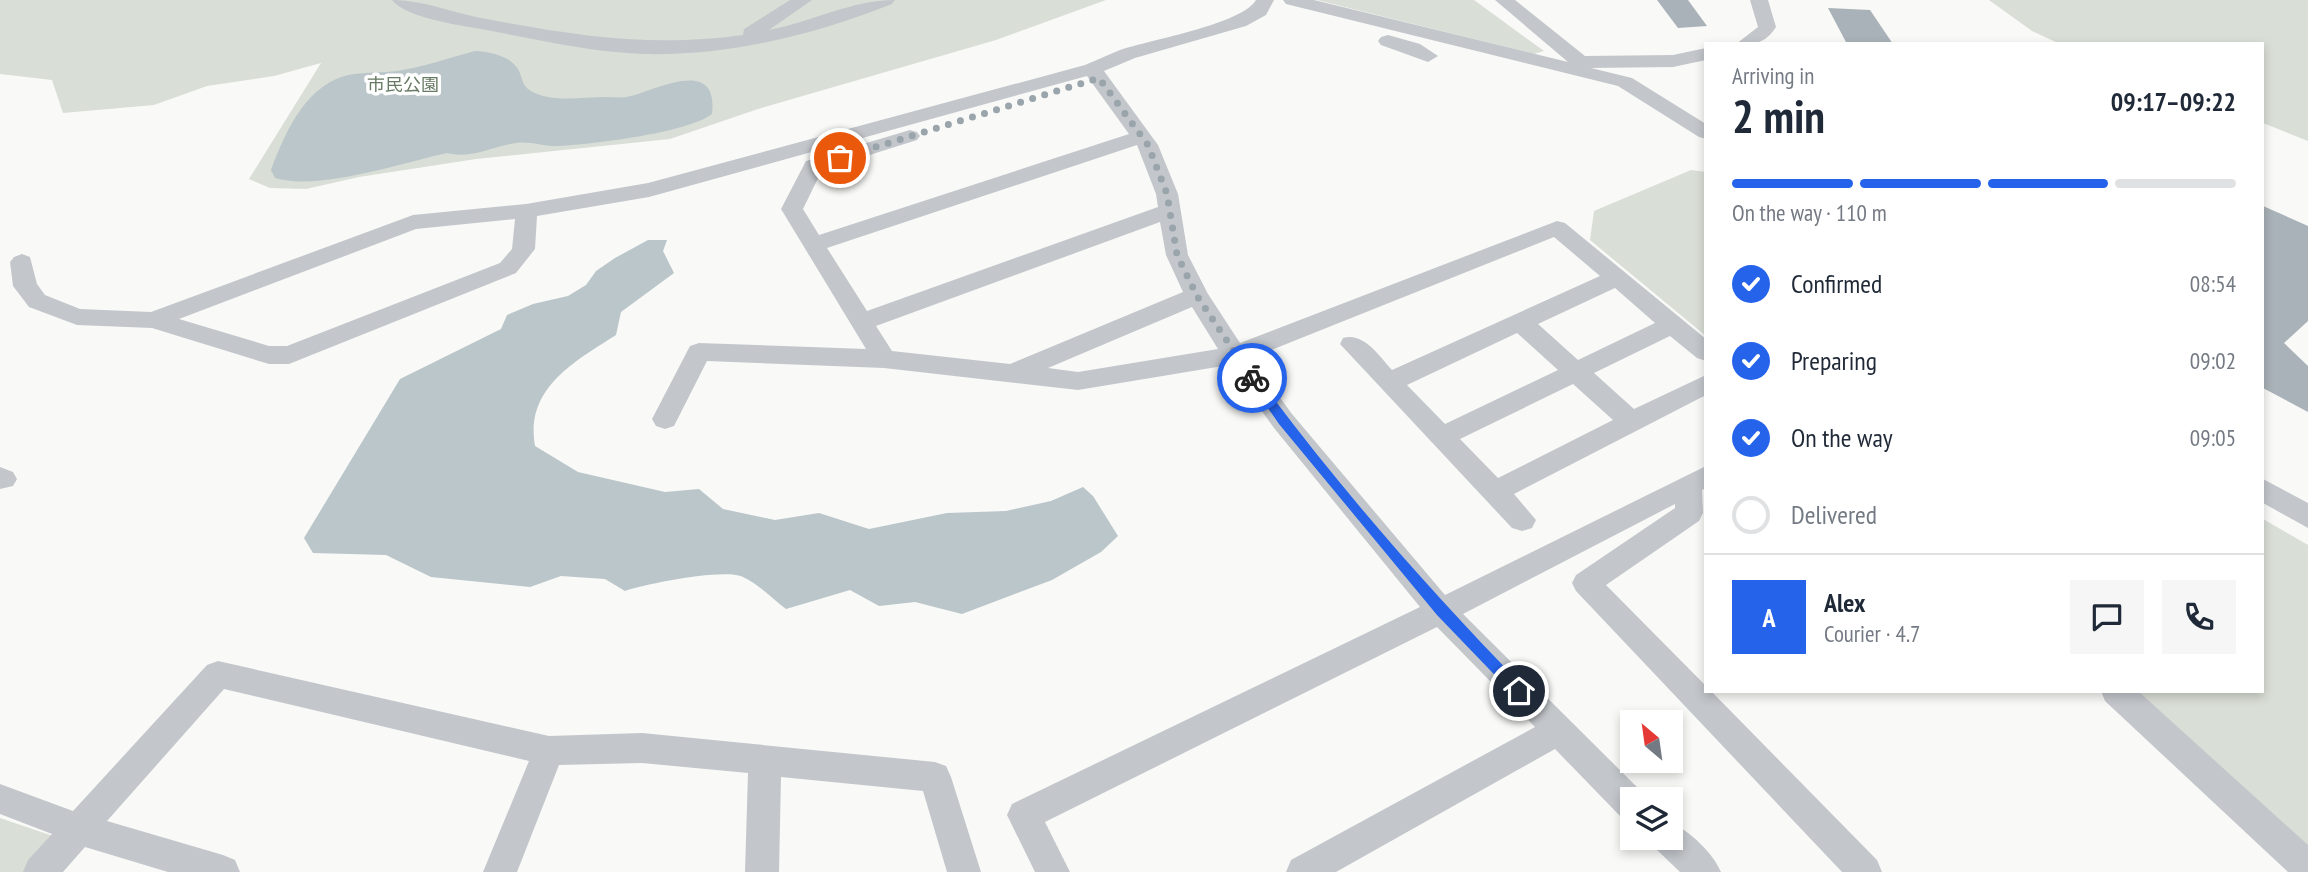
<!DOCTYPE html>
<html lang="en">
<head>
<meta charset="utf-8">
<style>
	:root { --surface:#fff; --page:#f6f6f7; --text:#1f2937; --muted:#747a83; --line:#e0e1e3; --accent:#2563eb }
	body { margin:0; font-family:"PT Sans Narrow","Noto Sans JP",sans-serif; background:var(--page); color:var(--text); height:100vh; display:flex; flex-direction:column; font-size:26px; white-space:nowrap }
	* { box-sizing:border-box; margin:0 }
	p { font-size:23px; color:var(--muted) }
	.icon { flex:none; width:38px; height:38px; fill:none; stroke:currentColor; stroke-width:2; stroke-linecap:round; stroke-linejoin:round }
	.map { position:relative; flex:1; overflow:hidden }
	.drawer { position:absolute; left:1704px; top:42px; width:560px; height:651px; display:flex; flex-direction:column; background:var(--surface); border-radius:0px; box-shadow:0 4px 10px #0003 }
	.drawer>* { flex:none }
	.needle { width:46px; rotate:331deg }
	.tools { position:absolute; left:1620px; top:710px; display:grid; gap:14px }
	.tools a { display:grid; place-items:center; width:63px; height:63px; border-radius:0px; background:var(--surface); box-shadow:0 4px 10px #0003; font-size:35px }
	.pin { position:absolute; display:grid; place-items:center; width:60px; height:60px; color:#fff; margin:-30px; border:4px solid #fff; border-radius:50%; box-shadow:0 2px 7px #0007 }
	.courier { position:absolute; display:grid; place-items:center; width:70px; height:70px; margin:-35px; border:5px solid #2563eb; border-radius:50%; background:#fff; color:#222; box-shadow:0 2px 9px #0007 }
	.head em { font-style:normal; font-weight:600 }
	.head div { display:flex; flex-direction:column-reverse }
	.head { display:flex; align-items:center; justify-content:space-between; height:119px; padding:0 28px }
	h1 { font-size:46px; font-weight:600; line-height:52px }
	.bar { display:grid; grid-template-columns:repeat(4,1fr); gap:10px 7px; align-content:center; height:84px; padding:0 28px }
	.bar i { height:9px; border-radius:5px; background:var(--line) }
	.bar .selected { background:var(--accent) }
	.bar p { grid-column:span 4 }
	.line { display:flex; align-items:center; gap:18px; padding:0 28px; border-top:2px solid var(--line) }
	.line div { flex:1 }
	.round { display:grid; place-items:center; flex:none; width:74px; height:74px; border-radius:0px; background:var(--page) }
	ol { padding:0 28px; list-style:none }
	li { display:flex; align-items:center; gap:21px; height:77px }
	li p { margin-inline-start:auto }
	li .icon { padding:7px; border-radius:50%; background:var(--accent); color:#fff; stroke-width:4 }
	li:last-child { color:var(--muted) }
	li i { width:38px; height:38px; border:4px solid var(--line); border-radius:50% }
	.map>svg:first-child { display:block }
	.green { fill:#d9ded6 }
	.water { fill:#bac6ca }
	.building { fill:#a9b2b8 }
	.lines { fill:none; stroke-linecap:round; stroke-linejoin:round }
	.minor { fill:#c3c7cb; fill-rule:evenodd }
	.route { fill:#2563eb }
	.done { stroke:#99a4ab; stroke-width:7; stroke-dasharray:0 12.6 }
	.labels { text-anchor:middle; stroke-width:7; stroke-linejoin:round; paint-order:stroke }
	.far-park-label { font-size:18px; fill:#687a64; stroke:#fff }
</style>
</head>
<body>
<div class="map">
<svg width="2308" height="872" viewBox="0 0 2308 872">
	<rect width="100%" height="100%" fill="#f9f9f7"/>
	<g class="green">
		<path d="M0,0H1106L996,40L758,109L670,139L476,159L359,177L306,189L270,188L249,179L321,63L274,76L207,86L154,105L63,113L52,80L0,74Z"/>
		<path d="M1317,0H1474L1544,51L1534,54Z"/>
		<path d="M1989,0H2308V141L2263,123V44H2060L2032,31Z"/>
		<path d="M1691,170L1706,172V336L1590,240L1594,211Z"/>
		<path d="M2263,519L2308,545V850L2135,691H2263Z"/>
		<path d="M0,818L53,836L30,872H0Z"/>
	</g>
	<g class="water">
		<path d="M475,51C489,52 509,55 518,69C523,78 521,85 531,91C551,103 583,97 605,97C612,97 620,98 627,97C653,92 719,54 712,114C687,133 593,144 559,146C544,147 531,141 516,143C490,147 473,159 447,153C401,163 319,191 275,178L271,170C286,131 307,81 354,74C368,72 383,73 397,71C423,67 449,58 475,51Z"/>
		<path d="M648,240H667L663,251L674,273L621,312L616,335C574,362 525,388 535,446L578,472L665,492L699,489L723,509L775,520L819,513L869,529L947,513L1006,511L1051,501L1083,487L1093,496L1118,536L1101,552L1052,580L962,614L915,602L879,606L850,590L786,609C773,599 758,584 743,577C724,568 646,584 625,591L605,579L561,576L530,587L431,577L386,555L313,553L304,538L400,379L501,329L507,315L533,304L568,296L586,285L596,271L615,258Z"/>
	</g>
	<g class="building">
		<path d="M1657,0H1688L1707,26L1678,28Z"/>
		<path d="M1828,8L1870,10L1893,44H1847Z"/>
		<path d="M2263,206L2308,226V321L2284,343L2308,366V412L2263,388Z"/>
	</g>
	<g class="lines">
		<g class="minor">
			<path d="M392,0C422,0 451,12 481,18C574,35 648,48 743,35L744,29L790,0H812L769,30C811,22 852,0 895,0L892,4C814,35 729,56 644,54C589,52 535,39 481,29C459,25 406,18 392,0Z"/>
			<path d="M1256,0H1274L1266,15L1246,26L1135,58L1104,71L1158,145L1178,194L1188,255L1208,294L1240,343L1557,221L1565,223L1706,339V361L1697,358L1670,336L1594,373L1634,409L1706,375V395L1514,494L1536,520L1532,528L1522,531L1512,528L1340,344L1343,338C1364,332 1379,356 1392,370L1600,276L1554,237L1251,358L1292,414L1445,595L1706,466V488L1702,490L1703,513L1699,521L1606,585L1706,686V691H1711L1877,860L1882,872H1842L1576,591L1572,583L1576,575L1675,508V504L1463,614L1645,795L1647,800H1633V822L1621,817L1555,749L1336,872H1286L1291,860L1535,727L1437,627L1045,822L1070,872H1035L1007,815L1012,804L1420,607L1274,428L1229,365L1078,390L884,368L707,361L674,426L665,429L656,426L652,419L690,346L699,343L866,349L781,209L806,161L910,130L917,132L920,136L917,140L822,170L803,209L819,235L1129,134L1087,76L649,197L537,216L535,249L516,273L289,364H269L152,328L77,325L29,307L13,286L10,262L14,257L22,254L30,257L37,284L45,295L80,309L151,312L413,215L526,204L648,183L1085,65C1097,60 1108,55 1120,50C1150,40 1242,24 1256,0ZM1137,145L1156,194L1158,207L867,311L827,248ZM515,219L512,249L500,263L287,346H269L179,319L416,229ZM1160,222L1166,255L1183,292L1010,364L892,351L876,326ZM1615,288L1655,323L1578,360L1538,324ZM1192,307L1218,349L1078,372L1048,368ZM1517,333L1558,370L1445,424L1407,385ZM1573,384L1613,420L1498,478L1460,439Z"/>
			<path d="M1283,0H1314L1568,62L1495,0H1515L1585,56L1673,55L1706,48V60L1673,67L1591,68L1632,78L1706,124V139L1699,137L1618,86L1286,4Z"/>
			<path d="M1750,0H1768L1776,27C1765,44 1755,44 1736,44L1758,27Z"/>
			<path d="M1388,35L1420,44L1438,56L1428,62L1381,45L1378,41L1381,37Z"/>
			<path d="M0,467L13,472L17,479L13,486L0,489Z"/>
			<path d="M2263,479L2308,503V528L2263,503Z"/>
			<path d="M218,661L549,736L642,733L935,762L946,766L951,777L981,872H947L923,791L781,777L779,872H745L748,773L642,763L559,765L517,872H483L529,761L224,689L107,821L223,855L235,860L240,872H168L85,847L63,872H23L28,860L52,834L0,814V784L73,811L207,665Z"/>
			<path d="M2101,691H2138L2308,845V872H2288L2105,701Z"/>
			<path d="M1671,823C1690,831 1713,853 1721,872H1680L1656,849L1651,838H1671Z"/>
		</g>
	</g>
	<path class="route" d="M1252,374L1256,375C1337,485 1428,589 1524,687V695H1514L1437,615L1279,424L1247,378Z"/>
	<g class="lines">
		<path class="done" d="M840,158L1099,78L1148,145L1167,194L1177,255L1197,296L1252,378"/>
	</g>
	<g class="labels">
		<g class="far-park-label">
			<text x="403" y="91">市民公園</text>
		</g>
	</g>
</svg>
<div class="tools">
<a><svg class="needle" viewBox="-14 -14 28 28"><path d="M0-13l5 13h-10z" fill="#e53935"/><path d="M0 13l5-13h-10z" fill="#747a83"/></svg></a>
<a><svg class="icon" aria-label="layers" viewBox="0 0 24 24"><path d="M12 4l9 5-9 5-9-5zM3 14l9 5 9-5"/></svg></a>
</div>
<div class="pin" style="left:840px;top:158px;background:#ea580c"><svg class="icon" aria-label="bag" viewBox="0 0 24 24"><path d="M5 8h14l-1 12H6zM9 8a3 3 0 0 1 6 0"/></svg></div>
<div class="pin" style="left:1519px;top:691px;background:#1f2937"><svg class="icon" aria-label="home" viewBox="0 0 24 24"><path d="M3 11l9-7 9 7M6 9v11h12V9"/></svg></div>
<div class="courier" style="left:1252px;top:378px"><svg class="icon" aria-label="bike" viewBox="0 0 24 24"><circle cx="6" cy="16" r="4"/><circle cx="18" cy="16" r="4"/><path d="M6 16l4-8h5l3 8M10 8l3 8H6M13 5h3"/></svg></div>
<section class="drawer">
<div class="head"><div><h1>2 min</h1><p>Arriving in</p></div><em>09:17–09:22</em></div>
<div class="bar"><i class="selected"></i><i class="selected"></i><i class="selected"></i><i></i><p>On the way · 110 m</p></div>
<ol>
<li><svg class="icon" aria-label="check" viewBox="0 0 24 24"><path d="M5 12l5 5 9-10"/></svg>Confirmed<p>08:54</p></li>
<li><svg class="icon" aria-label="check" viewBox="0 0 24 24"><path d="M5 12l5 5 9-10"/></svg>Preparing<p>09:02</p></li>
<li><svg class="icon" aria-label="check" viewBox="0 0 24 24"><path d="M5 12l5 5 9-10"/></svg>On the way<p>09:05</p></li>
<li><i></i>Delivered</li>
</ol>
<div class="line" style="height:126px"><b class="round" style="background:var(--accent);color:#fff">A</b><div><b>Alex</b><p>Courier · 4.7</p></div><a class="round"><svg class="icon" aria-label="chat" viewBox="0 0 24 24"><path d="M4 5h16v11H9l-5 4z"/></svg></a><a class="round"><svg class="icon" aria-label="phone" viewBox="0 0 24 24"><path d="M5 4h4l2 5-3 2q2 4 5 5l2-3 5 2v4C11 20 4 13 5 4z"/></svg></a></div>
</section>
</div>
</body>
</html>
